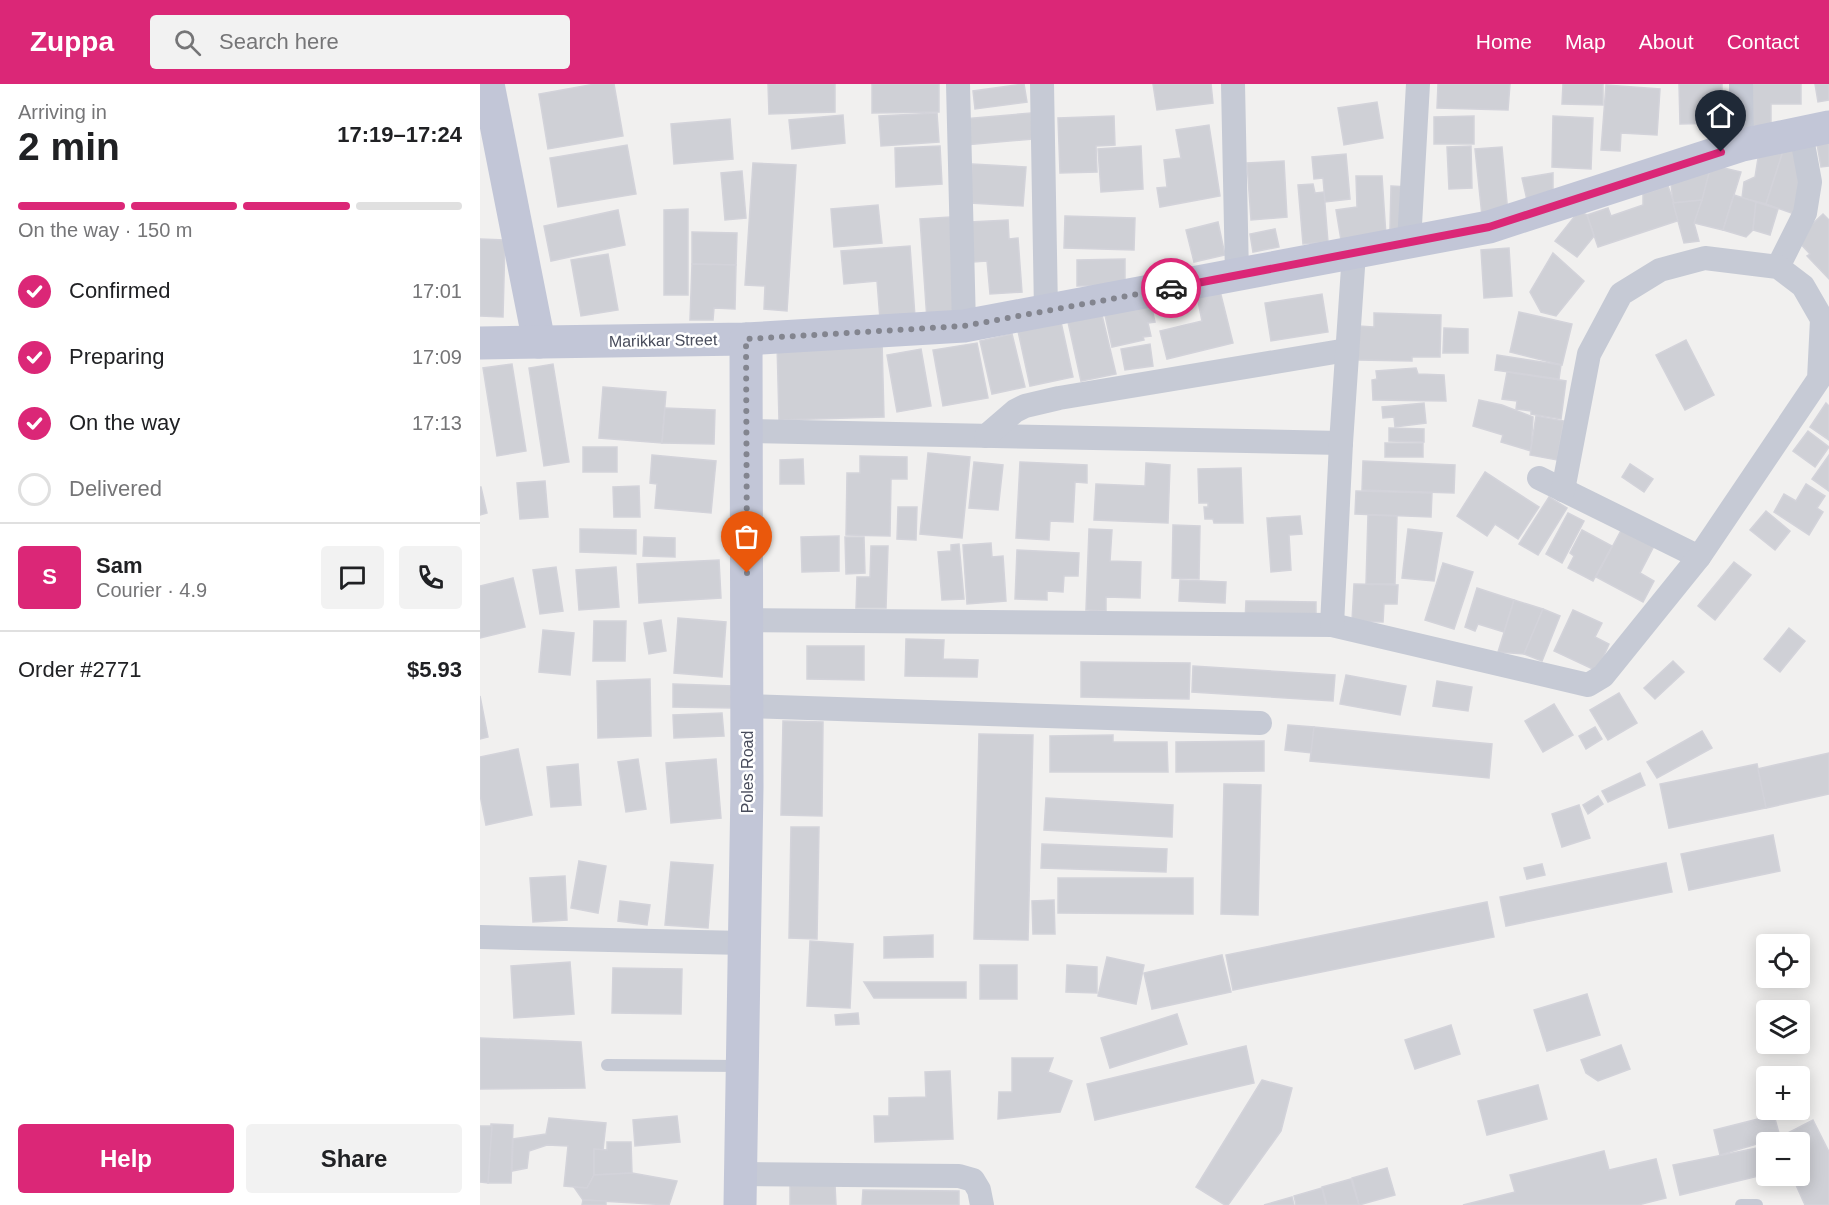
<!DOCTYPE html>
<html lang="en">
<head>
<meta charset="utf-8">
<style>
	:root { --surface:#fff; --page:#f2f2f2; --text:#202124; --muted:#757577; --line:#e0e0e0; --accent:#db2777 }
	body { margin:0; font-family:Helvetica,sans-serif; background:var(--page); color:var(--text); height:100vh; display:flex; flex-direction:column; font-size:22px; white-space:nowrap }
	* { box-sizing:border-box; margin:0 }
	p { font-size:20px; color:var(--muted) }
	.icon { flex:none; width:33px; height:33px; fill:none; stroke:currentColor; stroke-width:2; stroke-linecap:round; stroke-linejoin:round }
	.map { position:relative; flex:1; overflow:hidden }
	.panel { display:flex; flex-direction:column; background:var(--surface); width:480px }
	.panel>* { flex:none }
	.tools { position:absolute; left:1276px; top:850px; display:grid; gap:12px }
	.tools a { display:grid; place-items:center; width:54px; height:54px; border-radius:6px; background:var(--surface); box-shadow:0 3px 15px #0003; font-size:30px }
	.pin { position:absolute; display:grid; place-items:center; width:51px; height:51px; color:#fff; margin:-62px -26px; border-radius:50% 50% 50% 0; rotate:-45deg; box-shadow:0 0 6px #0007 }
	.pin .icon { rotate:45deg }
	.courier { position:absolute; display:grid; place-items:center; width:60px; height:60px; margin:-30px; border:4px solid #db2777; border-radius:50%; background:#fff; color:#222; box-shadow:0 2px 8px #0007 }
	.head em { font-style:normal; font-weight:800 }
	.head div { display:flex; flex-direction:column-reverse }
	.head { display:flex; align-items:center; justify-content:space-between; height:102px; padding:0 18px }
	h1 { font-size:39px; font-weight:800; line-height:45px }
	.bar { display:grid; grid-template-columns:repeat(4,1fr); gap:9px 6px; align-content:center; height:72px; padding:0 18px }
	.bar i { height:8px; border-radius:4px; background:var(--line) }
	.bar .selected { background:var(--accent) }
	.bar p { grid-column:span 4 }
	.line { display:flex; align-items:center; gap:15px; padding:0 18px; border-top:2px solid var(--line) }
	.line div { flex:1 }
	.round { display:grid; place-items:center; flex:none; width:63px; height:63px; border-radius:6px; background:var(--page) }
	ol { padding:0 18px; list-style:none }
	li { display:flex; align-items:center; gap:18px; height:66px }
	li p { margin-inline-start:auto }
	li .icon { padding:6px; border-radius:50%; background:var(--accent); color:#fff; stroke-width:4 }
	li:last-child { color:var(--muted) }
	li i { width:33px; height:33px; border:3px solid var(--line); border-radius:50% }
	.primary-button { display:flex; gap:12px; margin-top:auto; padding:12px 18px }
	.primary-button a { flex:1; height:69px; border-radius:6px; background:var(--accent); color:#fff; font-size:24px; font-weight:800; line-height:69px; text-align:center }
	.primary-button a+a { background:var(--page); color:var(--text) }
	header { display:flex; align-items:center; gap:36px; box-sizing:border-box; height:84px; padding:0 30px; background:var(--accent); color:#fff }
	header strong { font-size:28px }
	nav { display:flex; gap:33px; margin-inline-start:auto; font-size:21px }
	.search { width:420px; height:54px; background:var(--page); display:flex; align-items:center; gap:15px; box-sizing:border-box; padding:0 21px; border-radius:6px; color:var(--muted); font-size:22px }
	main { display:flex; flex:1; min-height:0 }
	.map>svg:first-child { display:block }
	.building { fill:#cfd0d6; stroke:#d3d3da; stroke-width:1.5 }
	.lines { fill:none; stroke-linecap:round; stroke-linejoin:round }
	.lane { stroke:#c6cad5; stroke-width:12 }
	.street { stroke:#c6cad5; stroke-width:24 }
	.secondary { stroke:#c2c6d7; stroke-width:33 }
	.done { stroke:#83858f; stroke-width:6; stroke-dasharray:0 10.8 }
	.route { stroke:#db2777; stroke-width:8 }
	.labels { text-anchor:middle; stroke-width:5; stroke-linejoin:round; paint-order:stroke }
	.street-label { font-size:16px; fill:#484c5b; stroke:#fff }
</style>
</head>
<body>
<header>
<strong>Zuppa</strong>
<div class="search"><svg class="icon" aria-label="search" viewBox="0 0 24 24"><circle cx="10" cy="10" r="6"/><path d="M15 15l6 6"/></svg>Search here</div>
<nav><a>Home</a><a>Map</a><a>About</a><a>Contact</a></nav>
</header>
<main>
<section class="panel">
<div class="head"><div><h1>2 min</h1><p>Arriving in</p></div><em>17:19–17:24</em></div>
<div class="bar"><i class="selected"></i><i class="selected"></i><i class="selected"></i><i></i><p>On the way · 150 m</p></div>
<ol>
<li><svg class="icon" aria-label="check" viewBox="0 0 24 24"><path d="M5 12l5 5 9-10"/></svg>Confirmed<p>17:01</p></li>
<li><svg class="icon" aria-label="check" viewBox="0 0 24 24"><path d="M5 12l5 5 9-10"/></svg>Preparing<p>17:09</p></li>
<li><svg class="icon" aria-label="check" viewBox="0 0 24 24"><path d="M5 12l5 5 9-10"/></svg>On the way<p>17:13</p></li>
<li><i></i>Delivered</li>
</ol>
<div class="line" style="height:108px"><b class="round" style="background:var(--accent);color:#fff">S</b><div><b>Sam</b><p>Courier · 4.9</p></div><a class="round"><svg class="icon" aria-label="chat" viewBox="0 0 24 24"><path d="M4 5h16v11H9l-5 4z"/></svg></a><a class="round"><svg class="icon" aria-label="phone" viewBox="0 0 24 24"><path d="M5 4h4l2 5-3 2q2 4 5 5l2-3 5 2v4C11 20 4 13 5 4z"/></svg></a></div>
<div class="line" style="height:78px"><div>Order #2771</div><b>$5.93</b></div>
<div class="primary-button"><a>Help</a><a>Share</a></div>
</section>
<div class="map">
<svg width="1349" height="1121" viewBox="0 0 1349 1121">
	<rect width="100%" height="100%" fill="#f1f0ef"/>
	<g class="building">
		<path d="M115,0H134L143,52L68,65L59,10Z"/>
		<path d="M288,0H355V28L289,30Z"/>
		<path d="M392,0H459V28L392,29Z"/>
		<path d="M544,0L547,18L495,25L493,7Z"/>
		<path d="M673,0H731L733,19L677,26Z"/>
		<path d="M958,0H1030L1028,26L957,24Z"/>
		<path d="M1083,0H1123V21L1082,20Z"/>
		<path d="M1199,0H1242V39L1200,40Z"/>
		<path d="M1268,0H1321V20H1291V42H1267Z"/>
		<path d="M1335,0H1349V16L1338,18Z"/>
		<path d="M1126,1L1180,5L1177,51L1141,49L1140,67L1121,66Z"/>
		<path d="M897,18L903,54L864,61L858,24Z"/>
		<path d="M457,29L459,58L401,62L399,32Z"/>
		<path d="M551,29L553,55L485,61L483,35Z"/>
		<path d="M363,31L365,59L312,65L309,36Z"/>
		<path d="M634,32L635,61L616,62L617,88L580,89L578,34Z"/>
		<path d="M994,32V60H954V33Z"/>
		<path d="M1073,32L1113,34L1111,85L1072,83Z"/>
		<path d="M250,35L253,75L194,80L191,40Z"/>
		<path d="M729,41L740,112L680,123L677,104L687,103L684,76L701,74L696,46Z"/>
		<path d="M1349,58V82L1341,83L1337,60Z"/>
		<path d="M147,61L156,110L78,123L70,74Z"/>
		<path d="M460,62L462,100L416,103L415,64Z"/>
		<path d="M661,62L663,105L621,108L618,65Z"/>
		<path d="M991,62L992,104L969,105L967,63Z"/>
		<path d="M1022,63L1028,130L1002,132L995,65Z"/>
		<path d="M1304,64L1286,120L1262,114L1264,98L1275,93L1279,68Z"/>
		<path d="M1304,64H1320L1317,131L1286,120Z"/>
		<path d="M866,70L870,115L845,118L843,94L834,95L832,73Z"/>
		<path d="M804,77L807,133L771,136L767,79Z"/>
		<path d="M273,79L316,81L307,227L284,225L285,202L265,201Z"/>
		<path d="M492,80L546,83L543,122L490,119Z"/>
		<path d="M1231,81L1261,88L1243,146L1214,139Z"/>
		<path d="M1231,81L1222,116L1193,119L1190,89Z"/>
		<path d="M262,87L266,134L245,136L241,89Z"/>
		<path d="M1073,89V109L1047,116L1042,94Z"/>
		<path d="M876,92H902L906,152L862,162L856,126L877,123Z"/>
		<path d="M833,100L835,109L844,108L848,158L823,160L818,101Z"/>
		<path d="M911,102L929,103L928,146L910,145Z"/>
		<path d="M1188,102L1200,136L1118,163L1107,131L1128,124L1131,132L1163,121V110Z"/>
		<path d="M1254,111L1276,118L1273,146L1266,153L1243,146Z"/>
		<path d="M1222,116L1214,139L1219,157L1204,159L1193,119Z"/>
		<path d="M1276,118L1298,125L1290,151L1273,146Z"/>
		<path d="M398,121L402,159L354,163L351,125Z"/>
		<path d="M208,125V211H184V126Z"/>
		<path d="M138,126L145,161L71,177L64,142Z"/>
		<path d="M1099,127L1107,131L1114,152L1097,173L1075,157Z"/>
		<path d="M1343,130L1349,136V195L1327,172L1330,170L1316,155Z"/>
		<path d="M585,132L655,134L654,166L584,164Z"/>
		<path d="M470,133L476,235L447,236L440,135Z"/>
		<path d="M528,136L529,155L538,154L542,208L510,210L507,177L493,178L490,138Z"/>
		<path d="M738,138L745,171L714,178L706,146Z"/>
		<path d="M795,145L799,163L773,168L770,150Z"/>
		<path d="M212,148L257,149L256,181L212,180Z"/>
		<path d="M0,155L25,156L23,233L0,232Z"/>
		<path d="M430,162L435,233L400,235L397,197L364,200L361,167Z"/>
		<path d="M1029,164L1032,212L1004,214L1001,166Z"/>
		<path d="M1073,169L1104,197L1076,232L1061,228L1050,208Z"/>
		<path d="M128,170L138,226L101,232L91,176Z"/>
		<path d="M645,175V201L597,202V176Z"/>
		<path d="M212,180L256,181L255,225L234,224L233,236H210Z"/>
		<path d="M740,207L753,259L687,275L680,247L722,237L717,212Z"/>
		<path d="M842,210L848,248L791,257L785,219Z"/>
		<path d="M671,220L675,238L668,239L671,252L663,253L664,256L632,263L623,222Z"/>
		<path d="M1039,228L1092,240L1082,281L1030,268Z"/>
		<path d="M894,229L961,231L960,273H932V277L878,276L879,242L894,243Z"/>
		<path d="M622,231L636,290L601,297L588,238Z"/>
		<path d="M581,238L593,293L550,302L538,247Z"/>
		<path d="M964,244L988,245V269H963Z"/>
		<path d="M532,250L545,303L512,310L500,257Z"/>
		<path d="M1206,256L1234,311L1205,326L1176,271Z"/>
		<path d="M402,257L404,333L299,336L297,259Z"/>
		<path d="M497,259L508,314L463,322L453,266Z"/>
		<path d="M670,260L673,282L645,286L641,265Z"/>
		<path d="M441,265L451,322L417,328L407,271Z"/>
		<path d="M1017,271L1081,281L1079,295L1015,286Z"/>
		<path d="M32,280L46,367L17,372L3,284Z"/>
		<path d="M73,280L89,378L64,382L49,284Z"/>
		<path d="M936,284L938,290L964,291L966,317L893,316L892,296L897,295L896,287Z"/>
		<path d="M1027,288L1086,297L1081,335L1051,330V327L1036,325L1037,317L1022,315Z"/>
		<path d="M123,303L186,308L182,359L119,354Z"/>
		<path d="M999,316L1022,321L1053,333L1051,367L1021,358L1023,351L993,342Z"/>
		<path d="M944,319L946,339L915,343L914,333L903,334L902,323Z"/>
		<path d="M1346,319L1349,322V356L1330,343Z"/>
		<path d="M185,324L235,326L234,360L182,359Z"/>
		<path d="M1056,332L1084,337L1077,376L1050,371Z"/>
		<path d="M909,344L944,345V358L909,357Z"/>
		<path d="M1328,347L1349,363L1335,383L1313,367Z"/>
		<rect x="905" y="359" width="38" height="14"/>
		<rect x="103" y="363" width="34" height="25"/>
		<path d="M448,369L490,373L482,454L440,450Z"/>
		<path d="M172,371L236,377L231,429L175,424L177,400L170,399Z"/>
		<path d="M1349,371V407L1332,395Z"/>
		<path d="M380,372L427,373V395H411L410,452L366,451L367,389H380Z"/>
		<path d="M323,375L324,400H300V376Z"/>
		<path d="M883,377L975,381L974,409L882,406Z"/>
		<path d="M494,378L523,381L518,426L489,424Z"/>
		<path d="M540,378L607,381V399L595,398L593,438L570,437L569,456L536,454Z"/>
		<path d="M666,379L690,381L688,439L614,436L616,400L665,402Z"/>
		<path d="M1150,380L1173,395L1164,408L1142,393Z"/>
		<path d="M761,384L763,439H734L733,435H725L724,423H728V419H719L718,385Z"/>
		<path d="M1005,388L1059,423L1038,455L1015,440L1007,452L977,432Z"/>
		<path d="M65,397L68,433L40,435L37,399Z"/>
		<path d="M1326,400L1345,412L1337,424L1343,428L1329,451L1294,428L1304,410L1316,417Z"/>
		<path d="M159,402L160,433H134L133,403Z"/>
		<path d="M0,403H1L7,429L0,431Z"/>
		<path d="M876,407L952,409L951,433L875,430Z"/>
		<path d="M1069,413L1087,424L1058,471L1039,460Z"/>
		<path d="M418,423H437L436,456L417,455Z"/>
		<path d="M1286,427L1310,447L1295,466L1270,446Z"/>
		<path d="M1088,429L1104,437L1082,479L1066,470Z"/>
		<path d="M888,431L917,432L915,500H886Z"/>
		<path d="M820,432L822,450L809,451L811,486L791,488L787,434Z"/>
		<path d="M693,441L720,442L719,495L692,494Z"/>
		<path d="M1143,443L1175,460L1160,489L1174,497L1163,518L1116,493Z"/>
		<path d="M100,445L156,446V470L100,468Z"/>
		<path d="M609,445L632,446L630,477L661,478L660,514L626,513V527L606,526Z"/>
		<path d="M928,445L962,449L954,497L922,494Z"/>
		<path d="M1102,446L1132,462L1113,497L1088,484L1094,472L1090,469Z"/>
		<path d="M359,452V487L322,488L321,453Z"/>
		<path d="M164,453L195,454V473L163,472Z"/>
		<path d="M365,453H384L385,489L366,490Z"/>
		<path d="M511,459L512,473L523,472L526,517L487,520L483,461Z"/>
		<path d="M479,460L484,515L462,516L458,468L471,467V461Z"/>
		<path d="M391,462H408L406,524H376L377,493H390Z"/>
		<path d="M537,466L599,469L598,492H584L583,508L567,507V516L535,515Z"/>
		<path d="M239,476L241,514L159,519L157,480Z"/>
		<path d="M1254,478L1271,491L1235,536L1218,522Z"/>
		<path d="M963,479L993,488L974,545L945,536Z"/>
		<path d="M76,483L83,527L60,530L53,486Z"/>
		<path d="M136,483L139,523L99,526L96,486Z"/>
		<path d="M33,494L45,543L0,554V502Z"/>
		<path d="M700,496L746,498L745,519L699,517Z"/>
		<path d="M874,500L918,501L917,520H904L903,538L872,537Z"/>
		<path d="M997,504L1034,516L1024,548L998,540L995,547L985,543Z"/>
		<path d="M1034,516L1063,525L1044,570L1018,568Z"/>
		<path d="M766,517L836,518V539L765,538Z"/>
		<path d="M1063,525L1080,532L1062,577L1044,570Z"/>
		<path d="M1093,526L1122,539L1115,553L1129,560L1117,587L1074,567Z"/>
		<path d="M198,534L246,538L242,593L194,589Z"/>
		<path d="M181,536L186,567L169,570L164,539Z"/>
		<path d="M114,537H146L145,577H113Z"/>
		<path d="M1309,544L1325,557L1300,588L1284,575Z"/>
		<path d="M63,546L94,549L90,591L59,588Z"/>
		<path d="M426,555L464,556L463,575L498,576L497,593L425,592Z"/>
		<path d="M327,562H384V596L327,595Z"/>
		<path d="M1193,577L1204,588L1175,615L1164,604Z"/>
		<path d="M601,578L710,579L709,615L601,613Z"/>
		<path d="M713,582L855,591L853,617L712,608Z"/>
		<path d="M866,591L926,602L920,631L860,620Z"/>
		<path d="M170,595L171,652L118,654L117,597Z"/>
		<path d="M957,597L992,603L988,627L953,622Z"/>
		<path d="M193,600L254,602L253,624L193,623Z"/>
		<path d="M1139,609L1157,639L1128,656L1110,626Z"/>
		<path d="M0,612L8,653L0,655Z"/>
		<path d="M1074,620L1093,651L1063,668L1045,637Z"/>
		<path d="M242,629L244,652L194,654L193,631Z"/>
		<path d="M303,637L343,638L342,732L301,731Z"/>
		<path d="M808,641L834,643L832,669L805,666Z"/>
		<path d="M834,643L1012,660L1009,694L830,677Z"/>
		<path d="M1115,643L1122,655L1106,665L1099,652Z"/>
		<path d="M1222,647L1232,664L1177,694L1167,678Z"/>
		<path d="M499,650L553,651L548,856L494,855Z"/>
		<path d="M633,651V658H687L688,688H570V652Z"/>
		<path d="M784,657V687L696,688V658Z"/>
		<path d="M38,665L52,731L6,741L0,711V673Z"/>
		<path d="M1349,669V710L1286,724L1277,685Z"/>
		<path d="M158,675L166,725L146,728L138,678Z"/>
		<path d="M236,675L241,734L191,739L186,679Z"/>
		<path d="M98,680L101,721L71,723L67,683Z"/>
		<path d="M1277,680L1286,724L1189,744L1180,700Z"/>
		<path d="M1160,689L1165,701L1128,718L1122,707Z"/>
		<path d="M744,700L781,701L778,831L741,830Z"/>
		<path d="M1118,712L1123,720L1108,730L1103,721Z"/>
		<path d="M566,714L693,721L692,753L564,746Z"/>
		<path d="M1099,721L1110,754L1082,763L1072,730Z"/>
		<path d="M311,743H339L337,855L309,854Z"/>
		<path d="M1293,751L1300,787L1209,806L1201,770Z"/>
		<path d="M562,760L687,765L686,788L561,784Z"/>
		<path d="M99,777L126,782L118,829L91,824Z"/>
		<path d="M191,778L233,781L228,844L185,841Z"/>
		<path d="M1186,779L1192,808L1026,842L1020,813Z"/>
		<path d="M1062,780L1065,791L1047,795L1044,784Z"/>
		<path d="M85,792L87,836L53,838L50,794Z"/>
		<path d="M578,794H713V830L578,829Z"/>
		<path d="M574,816L575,850H553L552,817Z"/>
		<path d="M140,817L170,821L167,841L138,837Z"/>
		<path d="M1007,818L1014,853L753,906L746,871Z"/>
		<path d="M453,851V873L404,874V853Z"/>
		<path d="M330,857L373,860L370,924L327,922Z"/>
		<path d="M742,871L751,908L672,925L664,889Z"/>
		<path d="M627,873L664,881L656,920L618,912Z"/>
		<path d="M90,878L94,930L34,934L31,882Z"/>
		<rect x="500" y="881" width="37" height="34"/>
		<path d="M587,881L617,883V909L586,908Z"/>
		<path d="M133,884L202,885L201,930L132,929Z"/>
		<path d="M384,898H486V914H394Z"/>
		<path d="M1107,910L1120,951L1067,967L1054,926Z"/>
		<path d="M378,929L379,940L356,941L355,931Z"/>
		<path d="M697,930L707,960L630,984L621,954Z"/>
		<path d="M971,941L980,970L935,985L925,956Z"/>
		<path d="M0,954L101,958L105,1004L0,1005Z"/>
		<path d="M1141,961L1150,985L1118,997L1106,989L1101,976Z"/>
		<path d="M766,962L774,999L615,1036L607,1000Z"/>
		<path d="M532,974H573L568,988L592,997L580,1028L518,1035L519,1008H532Z"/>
		<path d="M470,987L473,1055L395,1058L394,1032H409V1014L446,1013L445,988Z"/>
		<path d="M782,996L812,1004L801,1047L748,1121H745L716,1103Z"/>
		<path d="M1058,1001L1067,1035L1007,1051L998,1017Z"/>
		<path d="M1294,1031L1300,1053L1240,1071L1234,1046Z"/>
		<path d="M197,1032L200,1058L155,1062L153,1036Z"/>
		<path d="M69,1034L126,1039L123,1066L114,1065V1091L107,1104L84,1102L88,1062L67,1061L49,1067L47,1084L32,1087L33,1055L66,1050Z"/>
		<path d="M1333,1036L1349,1068V1121H1325L1312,1092H1320V1059H1298L1300,1053Z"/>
		<path d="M11,1040L33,1041L31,1099H8Z"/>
		<path d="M0,1042H12L8,1099L0,1098Z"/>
		<path d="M127,1058H151L152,1089L114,1091V1065L127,1066Z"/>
		<path d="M1287,1062V1090L1200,1111L1193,1081Z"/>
		<path d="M1124,1067L1129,1086L1176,1075L1186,1114L1158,1121H983L1035,1108L1030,1091Z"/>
		<path d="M907,1084L915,1111L879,1121L872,1094Z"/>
		<path d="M152,1089L197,1097L189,1121L103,1116L94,1103L107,1104L114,1091Z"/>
		<path d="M871,1095L879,1121H847L842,1103Z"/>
		<path d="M355,1101L356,1121H310V1102Z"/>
		<path d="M842,1104L846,1121H816L814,1112Z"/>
		<path d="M383,1106L479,1107V1121H382Z"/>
		<path d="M812,1113L814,1121H784Z"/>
		<path d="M103,1116L126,1117V1121H102Z"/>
	</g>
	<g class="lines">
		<g class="lane">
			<path d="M127,981L261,982"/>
			<path d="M1261,1121H1277"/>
		</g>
		<g class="street">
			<path d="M478,0L484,242"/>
			<path d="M562,0L566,227"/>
			<path d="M753,0L757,191"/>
			<path d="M1261,0L1262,61"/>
			<path d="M929,158L938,0"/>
			<path d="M1298,183L1325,129L1330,98L1321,49"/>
			<path d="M267,347L861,359"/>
			<path d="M506,352L535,327L545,322L579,314L867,266"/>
			<path d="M1059,394L1219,473"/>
			<path d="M267,536L852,541L1108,601L1123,592L1219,473L1339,295L1342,235L1323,202L1298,183L1225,174L1180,186L1141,210L1109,270L1083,406"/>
			<path d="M852,541L861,359L874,169"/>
			<path d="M267,622L780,639"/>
			<path d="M0,853L264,859"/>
			<path d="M261,1090L479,1092L493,1096L499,1106L502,1121"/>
		</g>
		<g class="secondary">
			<path d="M8,0L59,258"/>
			<path d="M0,259L266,255L484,242L1009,143L1262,61L1349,43"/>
			<path d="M260,1121L267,703L266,255"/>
		</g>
	</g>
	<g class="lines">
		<path class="done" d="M267,489L266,255L484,242L691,204"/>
		<path class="route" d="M691,204L1009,143L1241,68"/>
	</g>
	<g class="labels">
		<g class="street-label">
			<text transform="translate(183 256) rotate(-1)" y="6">Marikkar Street</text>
			<text transform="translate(267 688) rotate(-90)" y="6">Poles Road</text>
		</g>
	</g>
</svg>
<div class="tools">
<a><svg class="icon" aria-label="locate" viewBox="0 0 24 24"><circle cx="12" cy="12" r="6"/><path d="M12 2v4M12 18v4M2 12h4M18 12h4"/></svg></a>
<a><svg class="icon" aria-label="layers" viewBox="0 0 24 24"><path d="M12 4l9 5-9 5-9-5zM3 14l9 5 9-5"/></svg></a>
<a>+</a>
<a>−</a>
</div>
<div class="pin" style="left:267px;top:489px;background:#ea580c"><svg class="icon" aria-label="bag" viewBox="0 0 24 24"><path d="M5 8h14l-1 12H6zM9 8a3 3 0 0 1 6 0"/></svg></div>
<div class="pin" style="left:1241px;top:68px;background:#1f2937"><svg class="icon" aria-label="home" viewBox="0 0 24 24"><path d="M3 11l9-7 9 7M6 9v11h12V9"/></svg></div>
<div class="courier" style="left:691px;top:204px"><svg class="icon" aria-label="car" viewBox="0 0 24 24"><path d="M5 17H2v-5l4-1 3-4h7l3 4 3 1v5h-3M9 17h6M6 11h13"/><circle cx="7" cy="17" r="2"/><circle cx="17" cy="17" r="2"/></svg></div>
</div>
</main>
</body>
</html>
